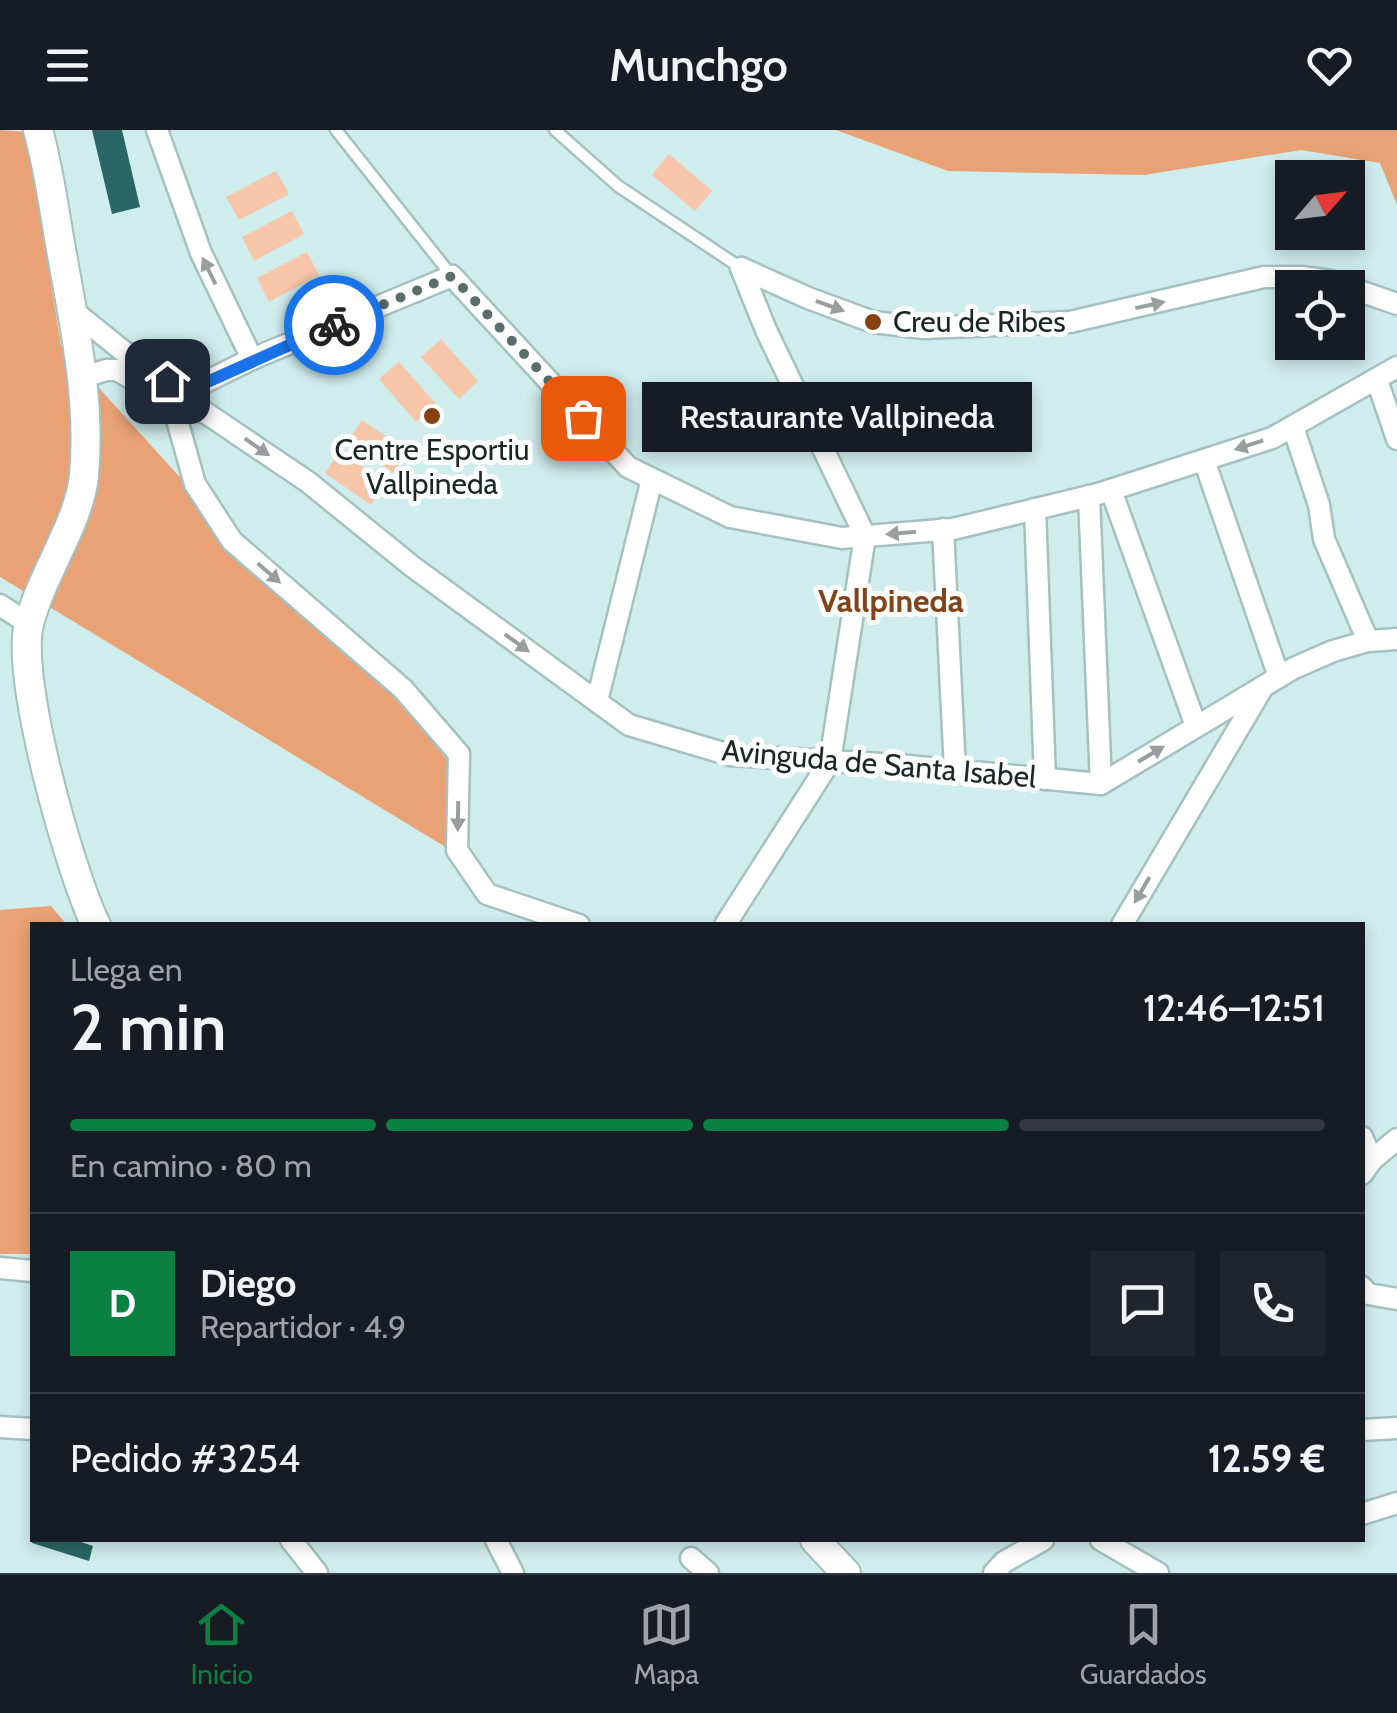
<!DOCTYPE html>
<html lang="es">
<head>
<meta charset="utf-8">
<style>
	:root { --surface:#171b24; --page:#20242c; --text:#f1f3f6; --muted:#9ea1a6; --line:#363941; --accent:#0b8043 }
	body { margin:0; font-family:Cabin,sans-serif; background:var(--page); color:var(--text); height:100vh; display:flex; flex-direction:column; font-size:38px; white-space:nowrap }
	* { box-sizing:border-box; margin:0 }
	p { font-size:32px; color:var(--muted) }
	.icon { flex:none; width:55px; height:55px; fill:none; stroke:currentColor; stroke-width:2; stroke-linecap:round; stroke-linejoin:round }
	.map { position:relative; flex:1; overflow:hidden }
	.sheet { position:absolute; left:30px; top:792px; width:1335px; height:620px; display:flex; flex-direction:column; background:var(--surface); border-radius:0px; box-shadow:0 5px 15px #0003 }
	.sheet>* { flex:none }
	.needle { width:65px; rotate:62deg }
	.fabs { position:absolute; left:1275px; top:30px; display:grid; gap:20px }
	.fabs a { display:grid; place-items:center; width:90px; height:90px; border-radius:0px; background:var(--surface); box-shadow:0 5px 15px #0003; font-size:50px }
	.pin { position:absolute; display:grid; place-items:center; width:85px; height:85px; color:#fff; margin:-42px; border-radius:20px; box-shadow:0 5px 15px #0006 }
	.courier { position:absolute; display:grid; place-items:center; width:100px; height:100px; margin:-50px; border:8px solid #1a73e8; border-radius:50%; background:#fff; color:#222; box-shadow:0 2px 12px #0007 }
	.bubble { position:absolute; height:70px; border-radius:0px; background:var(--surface); box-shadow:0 5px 15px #0003; font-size:32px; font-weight:600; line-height:70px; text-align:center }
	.headline em { font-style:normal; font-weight:600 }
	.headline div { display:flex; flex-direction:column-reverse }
	.headline { display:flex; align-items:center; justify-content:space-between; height:170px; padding:0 40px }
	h1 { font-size:65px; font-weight:600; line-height:75px }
	.bar { display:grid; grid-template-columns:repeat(4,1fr); gap:15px 10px; align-content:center; height:120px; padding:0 40px }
	.bar i { height:12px; border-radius:8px; background:var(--line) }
	.bar .selected { background:var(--accent) }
	.bar p { grid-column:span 4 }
	.line { display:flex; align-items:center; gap:25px; padding:0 40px; border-top:2px solid var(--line) }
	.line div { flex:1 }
	.round { display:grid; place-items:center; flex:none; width:105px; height:105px; border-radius:0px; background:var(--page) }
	header { display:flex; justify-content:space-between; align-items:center; height:130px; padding:0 40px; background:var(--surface); font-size:45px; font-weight:600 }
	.tab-bar { display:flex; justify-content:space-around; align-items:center; height:140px; border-top:2px solid var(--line); background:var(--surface); font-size:28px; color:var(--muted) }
	.tab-bar a { display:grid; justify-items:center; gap:5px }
	.tab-bar .selected { color:var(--accent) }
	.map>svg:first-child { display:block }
	.green { fill:#f7c5a8 }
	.forest { fill:#e9a176 }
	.building { fill:#296665 }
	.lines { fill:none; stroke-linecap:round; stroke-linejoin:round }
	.lane-casing { stroke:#a4c1c0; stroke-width:15 }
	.street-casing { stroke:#a4c1c0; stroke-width:25 }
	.secondary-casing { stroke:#a4c1c0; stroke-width:32 }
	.lane { stroke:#fff; stroke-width:10 }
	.street { stroke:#fff; stroke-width:20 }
	.secondary { stroke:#fff; stroke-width:28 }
	.oneway { fill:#989d9d }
	.done { stroke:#5a6c6b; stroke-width:10; stroke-dasharray:0 18 }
	.route { stroke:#1a73e8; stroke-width:12 }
	.poi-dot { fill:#854211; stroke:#fff; stroke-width:4 }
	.labels { text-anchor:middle; stroke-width:10; stroke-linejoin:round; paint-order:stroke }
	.poi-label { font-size:30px; fill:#1b2626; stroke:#fff; text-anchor:start }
	.street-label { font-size:30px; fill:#1b2626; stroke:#fff }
	.neighbourhood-label { font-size:32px; font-weight:bold; fill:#814319; stroke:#fff }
</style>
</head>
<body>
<header><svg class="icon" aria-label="menu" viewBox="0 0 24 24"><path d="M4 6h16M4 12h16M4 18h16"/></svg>Munchgo<svg class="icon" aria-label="heart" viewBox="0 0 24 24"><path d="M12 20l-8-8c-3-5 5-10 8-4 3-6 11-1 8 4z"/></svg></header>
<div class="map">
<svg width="1397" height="1443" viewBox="0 0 1397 1443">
	<rect width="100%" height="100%" fill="#cfedec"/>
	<g class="green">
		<path d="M669,24L712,61L695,81L652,45Z"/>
		<path d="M276,41L289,64L239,90L226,67Z"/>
		<path d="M292,81L304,104L254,131L242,107Z"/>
		<path d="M307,122L319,145L269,172L257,148Z"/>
		<path d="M441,209L478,251L459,269L421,227Z"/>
		<path d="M399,232L436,274L416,292L379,249Z"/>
		<path d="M362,290L409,322L394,343L348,311Z"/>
		<path d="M340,321L386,353L371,375L325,343Z"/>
	</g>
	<g class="forest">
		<path d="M0,0L27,2L61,216L186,354L241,433L399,566L448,631L449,719L0,447Z"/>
		<path d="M836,0H1397V75L1380,33L1301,20L1144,45L948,41Z"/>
		<path d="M51,776L67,795H32V1124H0V780Z"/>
	</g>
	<g class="building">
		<path d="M92,0H122L140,77L112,84Z"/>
		<path d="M33,1410H75L93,1416L89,1431L32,1413Z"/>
	</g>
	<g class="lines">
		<defs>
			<g id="lane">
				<path d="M336,0L451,145"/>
				<path d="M555,0L618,56L741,138"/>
			</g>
			<g id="street">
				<path d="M157,0L201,123L252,229"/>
				<path d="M741,138L808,168L873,192L924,198L1070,192L1264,147H1302L1331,151L1397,174"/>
				<path d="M71,179L123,221L185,262"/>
				<path d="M81,248L106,240H117L172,272L206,283L308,352L413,437L629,595L730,625L898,635L1101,654L1294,538L1333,521L1368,511L1397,509"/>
				<path d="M1377,250L1397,309"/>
				<path d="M172,272L185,262L252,229L452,146L628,337L730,387L842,408L953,399L1098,364L1272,308L1397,237"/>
				<path d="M172,272L195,354L232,411L403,559L459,624L457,720L487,764L579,795"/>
				<path d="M1293,297L1319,375L1324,409L1368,511"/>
				<path d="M1204,330L1279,547"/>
				<path d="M1111,360L1196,596"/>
				<path d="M1089,366L1101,654"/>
				<path d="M1035,379L1045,649"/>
				<path d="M943,399L955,640"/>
				<path d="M0,475L29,494"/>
				<path d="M597,571L652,349"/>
				<path d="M725,795L830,631L865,406L766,200L741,138"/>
				<path d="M1122,795L1260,562"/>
				<path d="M1362,1007L1372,1030"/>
				<path d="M1362,1044L1372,1030L1397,1009"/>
				<path d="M0,1138L32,1141"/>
				<path d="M1362,1157L1368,1164L1397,1169"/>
				<path d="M0,1297L32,1299"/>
				<path d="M1362,1300L1397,1298"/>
				<path d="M1362,1384L1397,1373"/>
				<path d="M291,1410L317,1443"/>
				<path d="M496,1410L513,1443"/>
				<path d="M1101,1410L1158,1443"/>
				<path d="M691,1428L708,1443"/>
				<path d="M994,1443L1004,1432L1043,1410"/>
			</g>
			<g id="secondary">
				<path d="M38,0C49,39 54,80 61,119C74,193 91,270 84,345C80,392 41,445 29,494C15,548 70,742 96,795"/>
				<path d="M815,1410L846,1443"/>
			</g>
		</defs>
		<use href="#lane" class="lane-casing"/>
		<use href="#street" class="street-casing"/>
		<use href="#secondary" class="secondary-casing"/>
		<use href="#lane" class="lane"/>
		<use href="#street" class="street"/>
		<use href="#secondary" class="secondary"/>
	</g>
	<defs><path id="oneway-solid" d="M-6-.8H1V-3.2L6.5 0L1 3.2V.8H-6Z" transform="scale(2.5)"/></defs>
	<g class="oneway">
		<use href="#oneway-solid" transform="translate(209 141) rotate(-116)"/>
		<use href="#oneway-solid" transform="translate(1150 175) rotate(-12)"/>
		<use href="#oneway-solid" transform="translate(830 176) rotate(20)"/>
		<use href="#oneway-solid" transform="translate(1249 315) rotate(162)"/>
		<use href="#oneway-solid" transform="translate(257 317) rotate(35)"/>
		<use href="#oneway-solid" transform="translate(901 403) rotate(175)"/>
		<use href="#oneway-solid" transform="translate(269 443) rotate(41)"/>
		<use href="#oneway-solid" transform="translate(517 513) rotate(36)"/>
		<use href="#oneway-solid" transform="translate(1151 624) rotate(-31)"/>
		<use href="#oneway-solid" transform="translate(458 686) rotate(91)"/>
		<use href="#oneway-solid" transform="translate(1142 760) rotate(120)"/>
	</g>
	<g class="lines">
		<path class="done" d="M334,195L452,146L583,288"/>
		<path class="route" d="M167,251L185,262L334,195"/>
	</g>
	<g class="poi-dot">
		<circle cx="873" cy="192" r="10"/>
		<circle cx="432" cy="286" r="10"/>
	</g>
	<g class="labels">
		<g class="poi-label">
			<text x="893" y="202">Creu de Ribes</text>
			<text x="432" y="330" text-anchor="middle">Centre Esportiu<tspan x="432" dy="34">Vallpineda</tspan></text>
		</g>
		<g class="street-label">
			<text transform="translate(879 634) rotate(5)" y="10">Avinguda de Santa Isabel</text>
		</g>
		<g class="neighbourhood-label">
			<text x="891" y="482">Vallpineda</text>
		</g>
	</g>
</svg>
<div class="fabs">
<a><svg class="needle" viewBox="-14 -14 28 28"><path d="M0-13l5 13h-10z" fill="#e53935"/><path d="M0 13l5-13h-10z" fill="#9ea1a6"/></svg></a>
<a><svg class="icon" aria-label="locate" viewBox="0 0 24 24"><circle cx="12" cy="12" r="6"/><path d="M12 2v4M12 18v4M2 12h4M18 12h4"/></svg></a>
</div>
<div class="pin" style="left:583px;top:288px;background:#ea580c"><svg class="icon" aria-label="bag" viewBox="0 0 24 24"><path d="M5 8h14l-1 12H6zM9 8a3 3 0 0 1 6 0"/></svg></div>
<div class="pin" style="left:167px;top:251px;background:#1f2937"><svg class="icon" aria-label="home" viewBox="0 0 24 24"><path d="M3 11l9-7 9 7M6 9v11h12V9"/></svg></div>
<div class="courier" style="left:334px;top:195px"><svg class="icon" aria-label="bike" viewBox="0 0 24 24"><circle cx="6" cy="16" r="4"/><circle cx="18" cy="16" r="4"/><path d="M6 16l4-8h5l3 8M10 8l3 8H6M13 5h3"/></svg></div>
<div class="bubble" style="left:642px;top:252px;width:390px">Restaurante Vallpineda</div>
<section class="sheet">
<div class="headline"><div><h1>2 min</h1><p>Llega en</p></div><em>12:46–12:51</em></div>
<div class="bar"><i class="selected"></i><i class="selected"></i><i class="selected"></i><i></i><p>En camino · 80 m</p></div>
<div class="line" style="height:180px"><b class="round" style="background:var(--accent);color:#fff">D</b><div><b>Diego</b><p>Repartidor · 4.9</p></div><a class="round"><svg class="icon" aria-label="chat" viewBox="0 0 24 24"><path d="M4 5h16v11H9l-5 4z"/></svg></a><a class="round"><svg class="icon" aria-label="phone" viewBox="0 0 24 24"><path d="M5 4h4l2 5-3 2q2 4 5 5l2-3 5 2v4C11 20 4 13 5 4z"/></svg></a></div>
<div class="line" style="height:130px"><div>Pedido #3254</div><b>12.59 €</b></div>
</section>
</div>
<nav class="tab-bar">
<a class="selected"><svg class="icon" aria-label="home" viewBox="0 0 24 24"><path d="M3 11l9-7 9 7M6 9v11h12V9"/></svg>Inicio</a>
<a><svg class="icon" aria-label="map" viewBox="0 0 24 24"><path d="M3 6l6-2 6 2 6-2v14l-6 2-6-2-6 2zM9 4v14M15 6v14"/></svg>Mapa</a>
<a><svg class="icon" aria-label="saved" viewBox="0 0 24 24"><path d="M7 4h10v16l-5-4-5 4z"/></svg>Guardados</a>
</nav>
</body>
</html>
